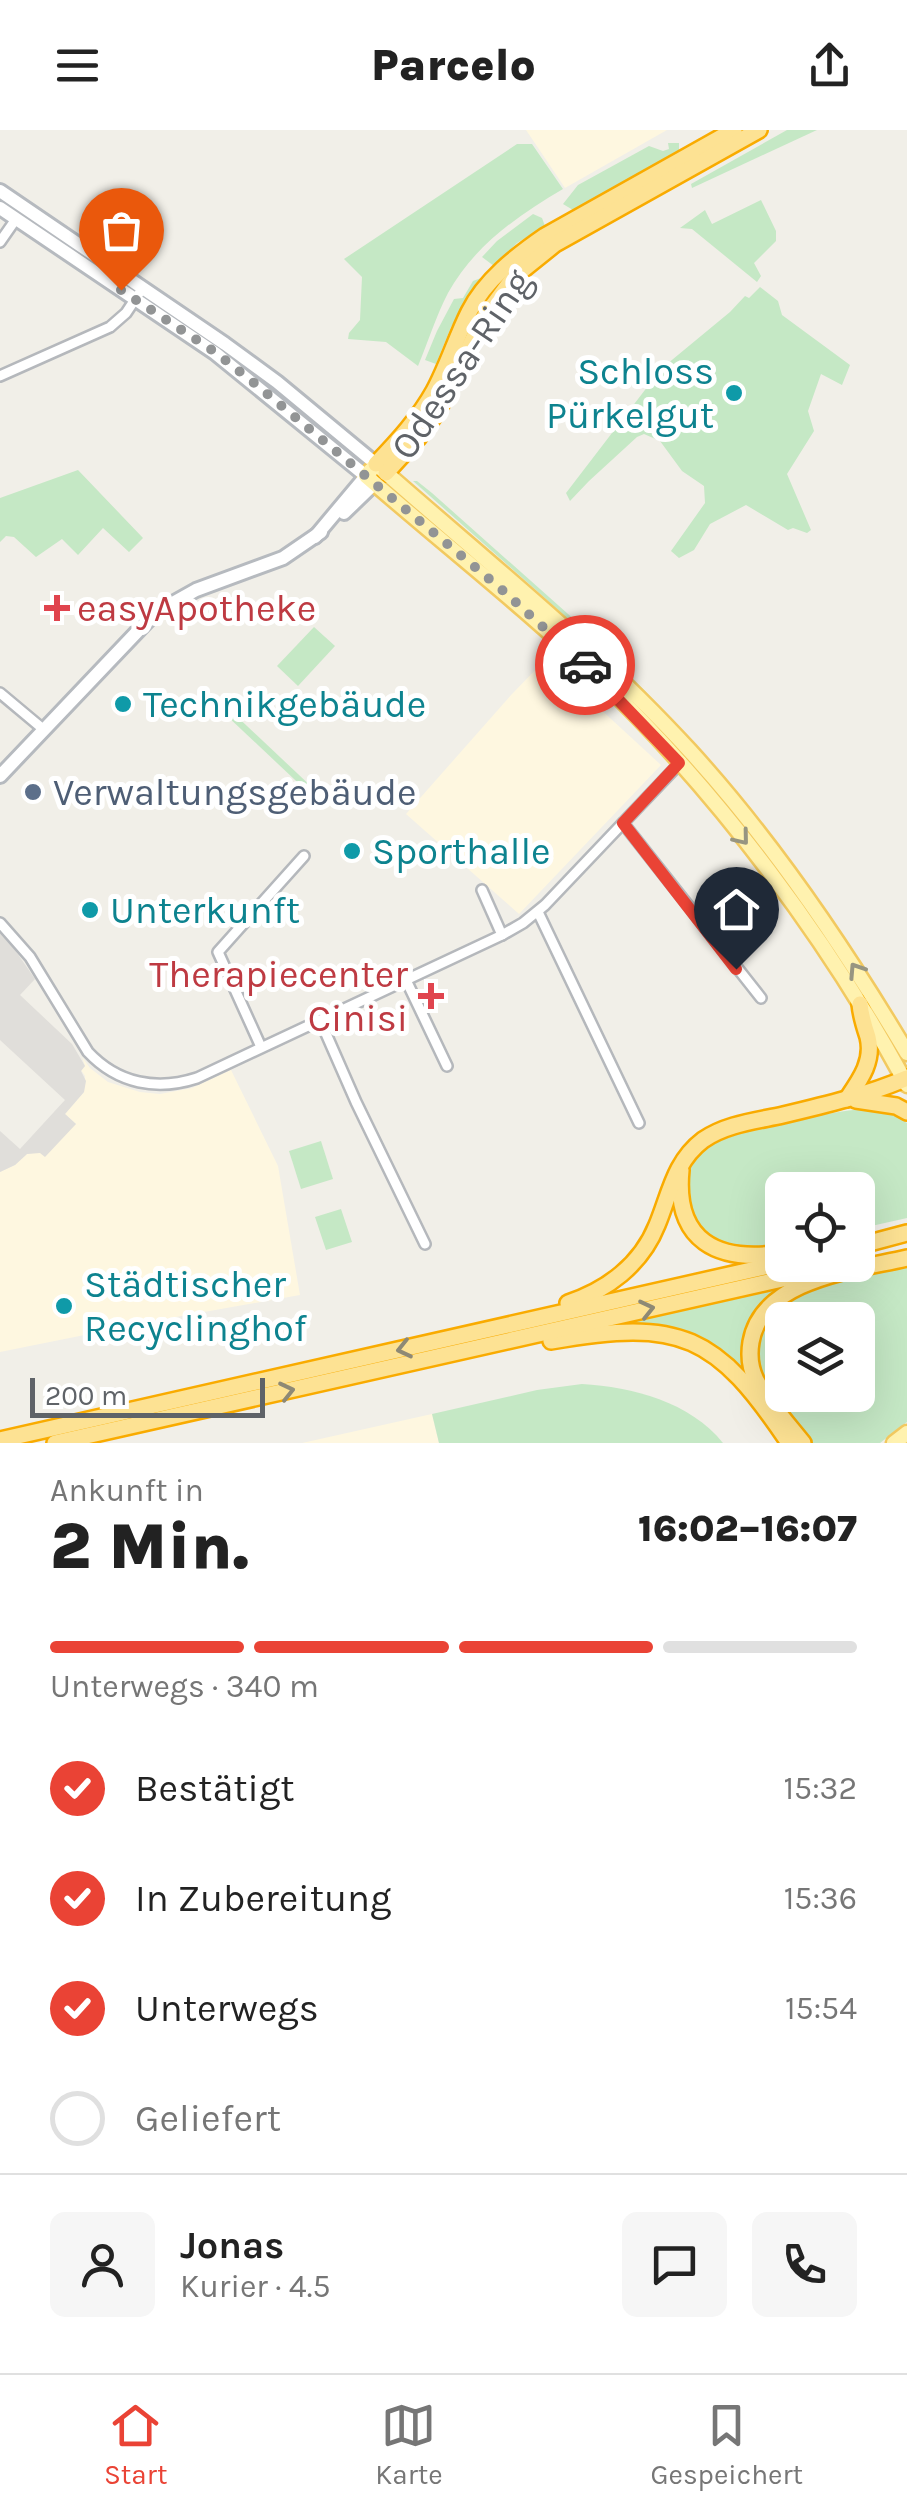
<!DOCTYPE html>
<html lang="de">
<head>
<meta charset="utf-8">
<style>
	:root { --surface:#fff; --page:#f6f6f6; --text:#222; --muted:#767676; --line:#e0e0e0; --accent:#ea4335 }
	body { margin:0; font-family:Karla,sans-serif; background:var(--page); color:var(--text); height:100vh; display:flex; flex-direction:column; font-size:38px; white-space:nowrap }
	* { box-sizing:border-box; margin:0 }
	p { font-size:32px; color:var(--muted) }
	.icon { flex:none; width:55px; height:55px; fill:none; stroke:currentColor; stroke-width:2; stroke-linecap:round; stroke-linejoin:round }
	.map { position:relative; height:1313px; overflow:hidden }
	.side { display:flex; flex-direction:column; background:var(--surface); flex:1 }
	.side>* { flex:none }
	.buttons { position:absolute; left:765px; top:1042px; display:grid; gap:20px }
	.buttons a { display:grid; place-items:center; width:110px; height:110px; border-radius:15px; background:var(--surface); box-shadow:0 10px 40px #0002; font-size:50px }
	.scale { position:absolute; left:30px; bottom:25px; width:235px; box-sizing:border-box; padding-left:10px; border:5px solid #5f6368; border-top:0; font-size:28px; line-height:35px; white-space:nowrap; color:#5f6368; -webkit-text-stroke:8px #fff; paint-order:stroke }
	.pin { position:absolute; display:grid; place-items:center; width:85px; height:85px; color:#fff; margin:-102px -42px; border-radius:50% 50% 50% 0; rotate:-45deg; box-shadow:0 0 10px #0007 }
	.pin .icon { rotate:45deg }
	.courier { position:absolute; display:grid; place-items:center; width:100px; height:100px; margin:-50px; border:8px solid #ea4335; border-radius:50%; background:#fff; color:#222; box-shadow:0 2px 12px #0007 }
	.head em { font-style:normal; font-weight:800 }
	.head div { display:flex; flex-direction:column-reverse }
	.head { display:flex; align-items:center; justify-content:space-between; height:170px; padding:0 50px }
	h1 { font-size:65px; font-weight:800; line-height:75px }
	.bar { display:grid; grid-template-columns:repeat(4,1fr); gap:15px 10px; align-content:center; height:120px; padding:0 50px }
	.bar i { height:12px; border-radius:8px; background:var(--line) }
	.bar .current { background:var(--accent) }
	.bar p { grid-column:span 4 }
	.line { display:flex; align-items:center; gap:25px; padding:0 50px; border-top:2px solid var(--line) }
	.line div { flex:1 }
	.round { display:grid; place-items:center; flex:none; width:105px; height:105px; border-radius:15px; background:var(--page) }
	ol { padding:0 50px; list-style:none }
	li { display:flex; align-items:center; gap:30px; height:110px }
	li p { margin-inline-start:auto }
	li .icon { padding:10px; border-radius:50%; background:var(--accent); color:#fff; stroke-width:4 }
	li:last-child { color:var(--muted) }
	li i { width:55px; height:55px; border:5px solid var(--line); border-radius:50% }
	header { display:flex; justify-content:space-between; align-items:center; height:130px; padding:0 50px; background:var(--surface); font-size:45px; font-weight:800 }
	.tabs { display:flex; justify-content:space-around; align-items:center; height:140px; border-top:2px solid var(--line); background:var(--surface); font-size:28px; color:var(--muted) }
	.tabs a { display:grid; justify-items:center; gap:5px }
	.tabs .current { color:var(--accent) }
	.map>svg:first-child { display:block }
	.commercial { fill:#fef7e0 }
	.industrial { fill:#e0deda }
	.green { fill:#c5e8c5; fill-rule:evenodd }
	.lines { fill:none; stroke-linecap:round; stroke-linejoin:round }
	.street-casing { stroke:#b5b8bc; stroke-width:14 }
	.secondary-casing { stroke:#b6babf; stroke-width:18 }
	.primary-casing { stroke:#f2c960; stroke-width:19 }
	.highway-casing { stroke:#f9ab00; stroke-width:20 }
	.street { stroke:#fff; stroke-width:9 }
	.secondary { stroke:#fff; stroke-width:12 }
	.primary { stroke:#fff2af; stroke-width:14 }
	.highway { stroke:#fde293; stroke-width:15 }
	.oneway { stroke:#979581 }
	.oneway2 { stroke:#8e8975 }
	.done { stroke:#929495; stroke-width:10; stroke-dasharray:0 18 }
	.route { stroke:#ea4335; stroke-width:12 }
	.culture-dot { fill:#0f9aa8; stroke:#fff; stroke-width:4 }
	.health-dot { fill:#e0444e; stroke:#fff; stroke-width:4 }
	.service-dot { fill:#5c6f8a; stroke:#fff; stroke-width:4 }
	.labels { text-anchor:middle; stroke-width:10; stroke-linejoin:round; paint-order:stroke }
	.street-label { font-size:38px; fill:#5f6368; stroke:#fff }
	.culture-label { font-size:38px; fill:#0d838f; stroke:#fff; text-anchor:start }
	.health-label { font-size:38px; fill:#be3a42; stroke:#fff; text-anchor:start }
	.service-label { font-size:38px; fill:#4e5e75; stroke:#fff; text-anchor:start }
</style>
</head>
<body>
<header><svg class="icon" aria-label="menu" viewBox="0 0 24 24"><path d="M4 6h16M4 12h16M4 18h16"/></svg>Parcelo<svg class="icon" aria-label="share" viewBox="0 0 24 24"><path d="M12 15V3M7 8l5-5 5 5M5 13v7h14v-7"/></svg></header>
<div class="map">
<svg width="907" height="1313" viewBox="0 0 907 1313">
	<rect width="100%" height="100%" fill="#f1efe8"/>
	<g class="commercial">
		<path d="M526,0H667L565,58Z"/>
		<path d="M546,529L661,635L519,784L406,684L512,564Z"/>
		<path d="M82,927L90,938L108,952L140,962L160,964L192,958L231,940L278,1036L300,1165L159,1190L0,1222V1042L15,1035L27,1024L40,1022L76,994L65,984L84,962L85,946L81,940L85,936Z"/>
		<path d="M432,1284L439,1313H302Z"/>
	</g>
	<path class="industrial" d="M0,803L15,820L35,849L20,865L72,914L85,936L81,941L86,951L84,962L65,984L76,994L45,1027L40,1023L27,1024L15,1035L0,1042V1001L20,1019L65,970L0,910Z"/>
	<g class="green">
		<path d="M787,0H817L692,58L691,54Z"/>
		<path d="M668,13H679V20L573,80L563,74L578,55L649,16L663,21L669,19Z"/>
		<path d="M517,14H532L563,59C517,86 474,116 448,163C436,186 428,212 418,236L386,212L348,209L349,203L360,190L362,147L344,129Z"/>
		<path d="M761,70L776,101V111L754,133L761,146L757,152L692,99L680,98L705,80L712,94Z"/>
		<path d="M533,84L542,88L545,96L517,113L494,136L482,127L497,111Z"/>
		<path d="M481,148L451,197L436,234L425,230L437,201L454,169L463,168L473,151Z"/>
		<path d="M760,157L778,171L782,185L850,235L842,255L821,244L808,281L814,301L787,344L811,400L807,403L793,398L788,400L746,375L710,394L694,420L679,428L671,421L705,373L704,356L682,341L660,311L644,304L637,307L589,351L570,371L566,363L661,239L730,182L745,166L749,168Z"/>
		<path d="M78,340L143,408L129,422L103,398L78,425L62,409L36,427L14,407L6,406L0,412V368Z"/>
		<path d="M413,351H417L432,363L586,500L677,594L546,469Z"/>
		<path d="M314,497L335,516L298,556L277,536Z"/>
		<path d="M213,564L315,660L311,665L209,569Z"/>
		<path d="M876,978L890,982L907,993V1088L858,1099V1060H782V1117C754,1121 706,1120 690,1091C687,1085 688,1074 687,1068C684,1048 687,1033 703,1020C727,1000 842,979 876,978Z"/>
		<path d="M321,1011L333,1049L301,1059L289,1021Z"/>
		<path d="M341,1079L352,1112L326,1120L315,1087Z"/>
		<path d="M907,1137V1292L880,1313H809C794,1292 764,1261 758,1236C740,1164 859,1147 907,1137ZM782,1190H858V1265H782Z"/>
		<path d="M785,1158C751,1188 739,1195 747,1243L704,1211L681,1201L631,1192Z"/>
		<path d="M582,1254C633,1257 690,1272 723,1313H439L432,1284L537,1260Z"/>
	</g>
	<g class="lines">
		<defs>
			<g id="street">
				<path d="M0,112L16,89"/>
				<path d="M0,246L110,197L126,183L142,159"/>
				<path d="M0,563L43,599"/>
				<path d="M623,693L761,868"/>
				<path d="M482,760L502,805"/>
				<path d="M538,782L639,993"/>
				<path d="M0,793L30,827L88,922C118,954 157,961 197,948L502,805L523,793L545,775L682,631"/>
				<path d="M406,850L447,936"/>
				<path d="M320,890L356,972L425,1114"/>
				<path d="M261,917L218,822L304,726"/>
			</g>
			<g id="secondary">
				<path d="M0,61L225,214L277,252L376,334"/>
				<path d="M0,78L215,223L366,346L315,407"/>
				<path d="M344,383L375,353"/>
				<path d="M0,646L155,483L196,460L283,428L321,402"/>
			</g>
			<g id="primary">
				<path d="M907,923C844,817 774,713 690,621C594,516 482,428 376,334L366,346C444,414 526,478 601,550C720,665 828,809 907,955"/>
				<path d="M894,1313L907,1303"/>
			</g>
			<g id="highway">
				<path d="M376,334C398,311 419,288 434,261C448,235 456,208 469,182C485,150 516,126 545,106L734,0"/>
				<path d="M386,343L418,308L434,286L446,266L482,190L514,147L555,114L759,0"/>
				<path d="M847,969C860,950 874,931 868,907C864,895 861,886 860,874"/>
				<path d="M856,970L896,976L907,982"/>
				<path d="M681,1040C674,1111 717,1133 782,1123"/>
				<path d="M858,1116L907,1103"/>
				<path d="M568,1173C607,1160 641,1135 657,1095C670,1064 674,1032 703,1010C726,994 756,991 783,985C825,975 867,965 907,948"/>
				<path d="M551,1211C681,1188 716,1204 789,1313"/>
				<path d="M0,1310L782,1133"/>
				<path d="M55,1313L844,1135"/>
				<path d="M803,1313C787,1293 768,1272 756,1250C750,1238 749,1224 751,1212C762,1148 856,1140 907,1128"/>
			</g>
		</defs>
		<use href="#street" class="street-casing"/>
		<use href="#secondary" class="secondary-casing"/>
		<use href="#primary" class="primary-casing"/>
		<use href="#highway" class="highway-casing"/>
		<use href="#street" class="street"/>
		<use href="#secondary" class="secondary"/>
		<use href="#primary" class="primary"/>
		<use href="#highway" class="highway"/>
	</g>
	<defs><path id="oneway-chevron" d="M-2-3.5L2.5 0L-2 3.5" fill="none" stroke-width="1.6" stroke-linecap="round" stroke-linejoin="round" transform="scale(2.5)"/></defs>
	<g class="oneway">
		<use href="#oneway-chevron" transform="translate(742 708) rotate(51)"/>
		<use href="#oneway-chevron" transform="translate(856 840) rotate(-123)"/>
	</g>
	<g class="oneway2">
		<use href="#oneway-chevron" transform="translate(647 1179) rotate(-13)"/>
		<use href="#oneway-chevron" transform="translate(404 1219) rotate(167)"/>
		<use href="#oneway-chevron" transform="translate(287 1261) rotate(-13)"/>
	</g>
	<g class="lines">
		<path class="done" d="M121,160L215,222L253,252L500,458L585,535"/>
		<path class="route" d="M585,535L679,633L623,693L736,839"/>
	</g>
	<g class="culture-dot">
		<circle cx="734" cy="263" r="10"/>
		<circle cx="123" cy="574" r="10"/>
		<circle cx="352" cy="721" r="10"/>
		<circle cx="90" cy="780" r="10"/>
		<circle cx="64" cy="1176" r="10"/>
	</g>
	<g class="health-dot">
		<path d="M52 463h10v10h10v10h-10v10h-10v-10h-10v-10h10z"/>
		<path d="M426 851h10v10h10v10h-10v10h-10v-10h-10v-10h10z"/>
	</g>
	<circle class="service-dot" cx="33" cy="662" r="10"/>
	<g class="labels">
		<g class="street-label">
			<text transform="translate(461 234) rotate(-56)" y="13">Odessa-Ring</text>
		</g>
		<g class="culture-label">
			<text x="714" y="254" text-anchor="end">Schloss<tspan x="714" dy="44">Pürkelgut</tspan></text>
			<text x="143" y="587">Technikgebäude</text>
			<text x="372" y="734">Sporthalle</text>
			<text x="110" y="793">Unterkunft</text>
			<text x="84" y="1167">Städtischer<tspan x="84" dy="44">Recyclinghof</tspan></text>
		</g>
		<g class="health-label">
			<text x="77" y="491">easyApotheke</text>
			<text x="408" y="857" text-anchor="end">Therapiecenter<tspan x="408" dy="44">Cinisi</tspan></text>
		</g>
		<g class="service-label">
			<text x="53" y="675">Verwaltungsgebäude</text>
		</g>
	</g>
</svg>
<div class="buttons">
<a><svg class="icon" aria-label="locate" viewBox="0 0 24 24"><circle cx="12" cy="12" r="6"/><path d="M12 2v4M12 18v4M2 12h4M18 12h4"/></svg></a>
<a><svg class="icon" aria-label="layers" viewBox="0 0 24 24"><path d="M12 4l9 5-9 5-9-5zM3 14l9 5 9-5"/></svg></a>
</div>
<div class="scale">200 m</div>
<div class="pin" style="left:121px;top:160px;background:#ea580c"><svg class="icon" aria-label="bag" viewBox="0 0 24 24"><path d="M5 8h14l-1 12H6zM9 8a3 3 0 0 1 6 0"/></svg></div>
<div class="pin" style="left:736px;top:839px;background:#1f2937"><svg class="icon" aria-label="home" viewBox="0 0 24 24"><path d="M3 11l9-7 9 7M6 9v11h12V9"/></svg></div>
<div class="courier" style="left:585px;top:535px"><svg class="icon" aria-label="car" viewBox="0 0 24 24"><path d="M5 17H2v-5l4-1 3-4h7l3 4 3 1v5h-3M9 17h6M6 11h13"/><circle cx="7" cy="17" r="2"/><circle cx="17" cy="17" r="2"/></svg></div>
</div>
<section class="side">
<div class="head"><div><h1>2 Min.</h1><p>Ankunft in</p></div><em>16:02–16:07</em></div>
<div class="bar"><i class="current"></i><i class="current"></i><i class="current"></i><i></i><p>Unterwegs · 340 m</p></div>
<ol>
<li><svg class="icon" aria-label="check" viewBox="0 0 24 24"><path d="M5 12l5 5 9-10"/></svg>Bestätigt<p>15:32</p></li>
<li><svg class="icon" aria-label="check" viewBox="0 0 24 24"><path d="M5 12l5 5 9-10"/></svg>In Zubereitung<p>15:36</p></li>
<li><svg class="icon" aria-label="check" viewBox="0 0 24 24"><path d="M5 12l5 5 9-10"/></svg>Unterwegs<p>15:54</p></li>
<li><i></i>Geliefert</li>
</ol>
<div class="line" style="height:180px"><a class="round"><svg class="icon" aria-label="person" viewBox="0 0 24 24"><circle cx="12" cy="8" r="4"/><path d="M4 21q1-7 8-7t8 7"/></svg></a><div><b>Jonas</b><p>Kurier · 4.5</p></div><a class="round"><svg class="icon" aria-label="chat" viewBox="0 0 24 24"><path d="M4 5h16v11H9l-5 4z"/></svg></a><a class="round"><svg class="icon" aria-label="phone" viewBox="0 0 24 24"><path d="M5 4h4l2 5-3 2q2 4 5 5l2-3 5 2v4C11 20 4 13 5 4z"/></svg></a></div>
</section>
<nav class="tabs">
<a class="current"><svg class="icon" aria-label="home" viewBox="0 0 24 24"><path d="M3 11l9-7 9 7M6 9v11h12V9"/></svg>Start</a>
<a><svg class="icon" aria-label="map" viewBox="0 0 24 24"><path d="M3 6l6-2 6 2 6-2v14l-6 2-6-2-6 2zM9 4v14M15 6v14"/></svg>Karte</a>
<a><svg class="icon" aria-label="saved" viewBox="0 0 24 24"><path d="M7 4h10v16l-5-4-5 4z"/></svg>Gespeichert</a>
</nav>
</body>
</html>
